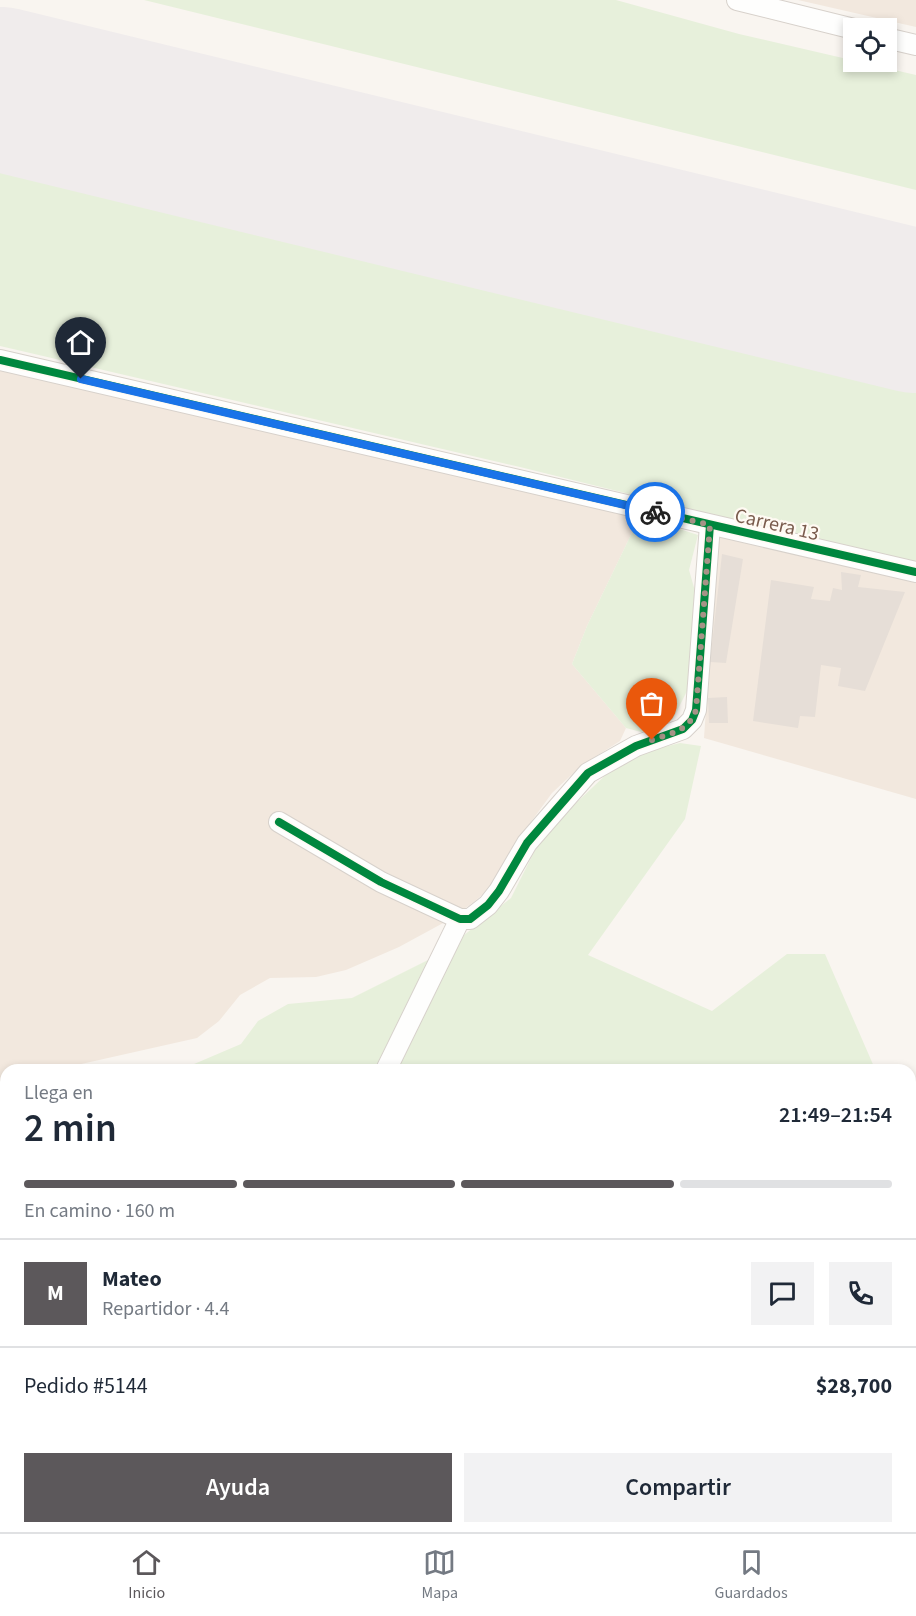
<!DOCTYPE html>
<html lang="es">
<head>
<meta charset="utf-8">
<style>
	:root { --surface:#fff; --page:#f2f2f3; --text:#1f2937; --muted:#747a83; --line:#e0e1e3; --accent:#5c585b }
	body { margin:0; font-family:"Source Sans 3",sans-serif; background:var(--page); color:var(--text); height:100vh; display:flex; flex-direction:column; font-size:22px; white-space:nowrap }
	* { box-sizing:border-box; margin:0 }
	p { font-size:20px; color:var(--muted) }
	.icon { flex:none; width:33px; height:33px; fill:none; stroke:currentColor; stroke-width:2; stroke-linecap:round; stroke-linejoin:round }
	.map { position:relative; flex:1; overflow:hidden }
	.sheet { position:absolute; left:0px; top:1064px; width:916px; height:470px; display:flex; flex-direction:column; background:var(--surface); border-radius:18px 18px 0 0; box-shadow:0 3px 9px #0003 }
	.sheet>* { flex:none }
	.buttons { position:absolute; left:843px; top:18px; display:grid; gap:12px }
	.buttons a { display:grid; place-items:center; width:54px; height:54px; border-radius:0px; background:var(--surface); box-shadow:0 3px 9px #0003; font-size:30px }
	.pin { position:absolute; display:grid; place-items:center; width:51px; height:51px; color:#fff; margin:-62px -26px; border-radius:50% 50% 50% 0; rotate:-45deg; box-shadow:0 0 6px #0007 }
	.pin .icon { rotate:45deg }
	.courier { position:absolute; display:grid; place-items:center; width:60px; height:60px; margin:-30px; border:4px solid #1a73e8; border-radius:50%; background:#fff; color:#222; box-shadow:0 2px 8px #0007 }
	.summary em { font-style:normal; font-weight:600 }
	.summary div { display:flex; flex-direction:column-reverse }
	.summary { display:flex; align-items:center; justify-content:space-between; height:102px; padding:0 24px }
	h1 { font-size:39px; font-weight:600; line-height:45px }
	.bar { display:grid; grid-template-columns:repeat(4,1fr); gap:9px 6px; align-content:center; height:72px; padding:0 24px }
	.bar i { height:8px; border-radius:4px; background:var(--line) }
	.bar .current { background:var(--accent) }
	.bar p { grid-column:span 4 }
	.line { display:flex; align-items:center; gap:15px; padding:0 24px; border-top:2px solid var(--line) }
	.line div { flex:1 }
	.round { display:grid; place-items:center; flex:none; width:63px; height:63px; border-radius:0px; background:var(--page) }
	.action { display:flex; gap:12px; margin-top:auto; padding:12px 24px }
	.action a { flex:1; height:69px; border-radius:0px; background:var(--accent); color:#fff; font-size:24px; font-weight:600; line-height:69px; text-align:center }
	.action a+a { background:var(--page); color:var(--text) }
	.tabs { display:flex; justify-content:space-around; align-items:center; height:84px; border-top:2px solid var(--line); background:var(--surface); font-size:16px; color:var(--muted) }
	.tabs a { display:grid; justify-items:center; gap:3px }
	.tabs .current { color:var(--accent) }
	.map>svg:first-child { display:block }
	.residential { fill:#f2e8de }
	.green { fill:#e7f0db }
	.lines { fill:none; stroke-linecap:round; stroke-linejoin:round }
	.runway { stroke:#f0ecec; stroke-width:164 }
	.building { fill:#e6ded7 }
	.minor-casing { stroke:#d7d1cb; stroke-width:22 }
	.minor { stroke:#fefefd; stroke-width:20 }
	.cycleway-casing { stroke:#fffaf3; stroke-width:11 }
	.cycleway { stroke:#00873e; stroke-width:8 }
	.done { stroke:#a69286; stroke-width:6; stroke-dasharray:0 10.8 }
	.route { stroke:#1a73e8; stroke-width:8 }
	.labels { text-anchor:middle; stroke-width:4.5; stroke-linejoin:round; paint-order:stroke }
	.street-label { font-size:20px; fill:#7a5c4d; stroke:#fffaf3 }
</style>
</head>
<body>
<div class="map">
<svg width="916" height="1532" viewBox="0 0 916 1532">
	<rect width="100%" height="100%" fill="#f9f5f0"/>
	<g class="residential">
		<path d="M798,0H916V27Z"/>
		<path d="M0,367L640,516L587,626L572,664L626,728L620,741L581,766L552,793L520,837L492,886L474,902L445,922L399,947L346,970L316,977L270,978L240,995L219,1021L197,1038L59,1069L6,1070V1367L4,1368L0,1532Z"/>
		<path d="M718,533L916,580V799L704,738Z"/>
		<path d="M131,1527H619L621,1532H119Z"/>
	</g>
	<g class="green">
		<path d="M144,0H616L739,34L916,75V190Z"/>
		<path d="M0,167L916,391V565L520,467L0,346Z"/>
		<path d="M640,516L698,535L689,570L699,605L690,685L673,719L664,725L641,732L626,728L572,664L587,626Z"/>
		<path d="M680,743L701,746L685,819L588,955L712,1011L787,954H825L875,1069L396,1070L454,943L511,898L537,846L573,806L614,767L644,752Z"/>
		<path d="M430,959L380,1069L180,1070L241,1044L258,1021L288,1004L352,998Z"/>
		<path d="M916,1120V1532H621L619,1527H910V1122Z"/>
		<path d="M6,1367V1527H91L93,1532H0L4,1368Z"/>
	</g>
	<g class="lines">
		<path class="runway" d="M0,89L916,311"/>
	</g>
	<g class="building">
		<path d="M722,554L743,559L726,663L710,662Z"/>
		<path d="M841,572L861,575L858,587L905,592L865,691L838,686L841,668L821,665L815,717L800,716L798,728L753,721L771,580L814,587L811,599L830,601L833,588L842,590Z"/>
		<path d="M727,697L728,723H709L708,698Z"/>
	</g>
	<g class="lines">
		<defs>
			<g id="minor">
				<path d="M737,0L854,29"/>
				<path d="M886,38L916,45"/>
				<path d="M0,360L916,572"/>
				<path d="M279,822L381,882L460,919H470L488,905L499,891L527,843L588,773L636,746L683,729L692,720L696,710L710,525"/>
				<path d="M386,1070L460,919"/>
				<path d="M242,1527L249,1532"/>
				<path d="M521,1527L523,1532"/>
				<path d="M87,1532L104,1527"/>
			</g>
		</defs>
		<use href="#minor" class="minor-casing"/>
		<use href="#minor" class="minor"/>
		<defs>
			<g id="cycleway">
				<path d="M0,360L916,572"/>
				<path d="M279,822L381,882L460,919H470L488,905L499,891L527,843L588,773L636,746L683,729L692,720L696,710L710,525"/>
			</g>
		</defs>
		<use href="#cycleway" class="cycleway-casing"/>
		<use href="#cycleway" class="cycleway"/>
	</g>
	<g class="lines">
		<path class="done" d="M652,740C671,733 689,731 696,710L710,525L655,512"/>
		<path class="route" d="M81,379L655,512"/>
	</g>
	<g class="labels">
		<g class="street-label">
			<text transform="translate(777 524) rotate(13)" y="7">Carrera 13</text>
		</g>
	</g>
</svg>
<div class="buttons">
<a><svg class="icon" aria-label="locate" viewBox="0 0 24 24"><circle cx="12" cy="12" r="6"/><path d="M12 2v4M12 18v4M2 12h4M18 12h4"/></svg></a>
</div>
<div class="pin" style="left:652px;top:740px;background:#ea580c"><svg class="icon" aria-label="bag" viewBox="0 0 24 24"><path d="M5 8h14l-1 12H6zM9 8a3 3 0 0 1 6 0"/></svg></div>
<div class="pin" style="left:81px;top:379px;background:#1f2937"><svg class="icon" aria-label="home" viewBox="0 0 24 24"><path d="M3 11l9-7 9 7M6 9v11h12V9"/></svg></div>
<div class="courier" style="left:655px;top:512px"><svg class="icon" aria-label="bike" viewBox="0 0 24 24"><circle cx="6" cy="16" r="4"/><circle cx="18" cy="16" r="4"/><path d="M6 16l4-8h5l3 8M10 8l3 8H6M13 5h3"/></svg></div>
<section class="sheet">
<div class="summary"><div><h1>2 min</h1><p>Llega en</p></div><em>21:49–21:54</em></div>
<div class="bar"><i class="current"></i><i class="current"></i><i class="current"></i><i></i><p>En camino · 160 m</p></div>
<div class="line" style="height:108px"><b class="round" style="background:var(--accent);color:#fff">M</b><div><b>Mateo</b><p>Repartidor · 4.4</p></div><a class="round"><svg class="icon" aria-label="chat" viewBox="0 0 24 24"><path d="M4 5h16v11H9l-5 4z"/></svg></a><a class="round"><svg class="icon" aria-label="phone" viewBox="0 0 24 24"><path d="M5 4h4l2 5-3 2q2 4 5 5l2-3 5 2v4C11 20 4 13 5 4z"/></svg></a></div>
<div class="line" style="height:78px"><div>Pedido #5144</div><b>$28,700</b></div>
<div class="action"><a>Ayuda</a><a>Compartir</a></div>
</section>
</div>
<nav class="tabs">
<a class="current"><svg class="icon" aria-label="home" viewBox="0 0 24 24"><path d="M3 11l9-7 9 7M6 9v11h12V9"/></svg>Inicio</a>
<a><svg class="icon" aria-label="map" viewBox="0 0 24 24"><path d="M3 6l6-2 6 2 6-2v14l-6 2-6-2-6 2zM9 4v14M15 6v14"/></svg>Mapa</a>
<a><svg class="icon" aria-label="saved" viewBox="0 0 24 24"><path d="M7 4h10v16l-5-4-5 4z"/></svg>Guardados</a>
</nav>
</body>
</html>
